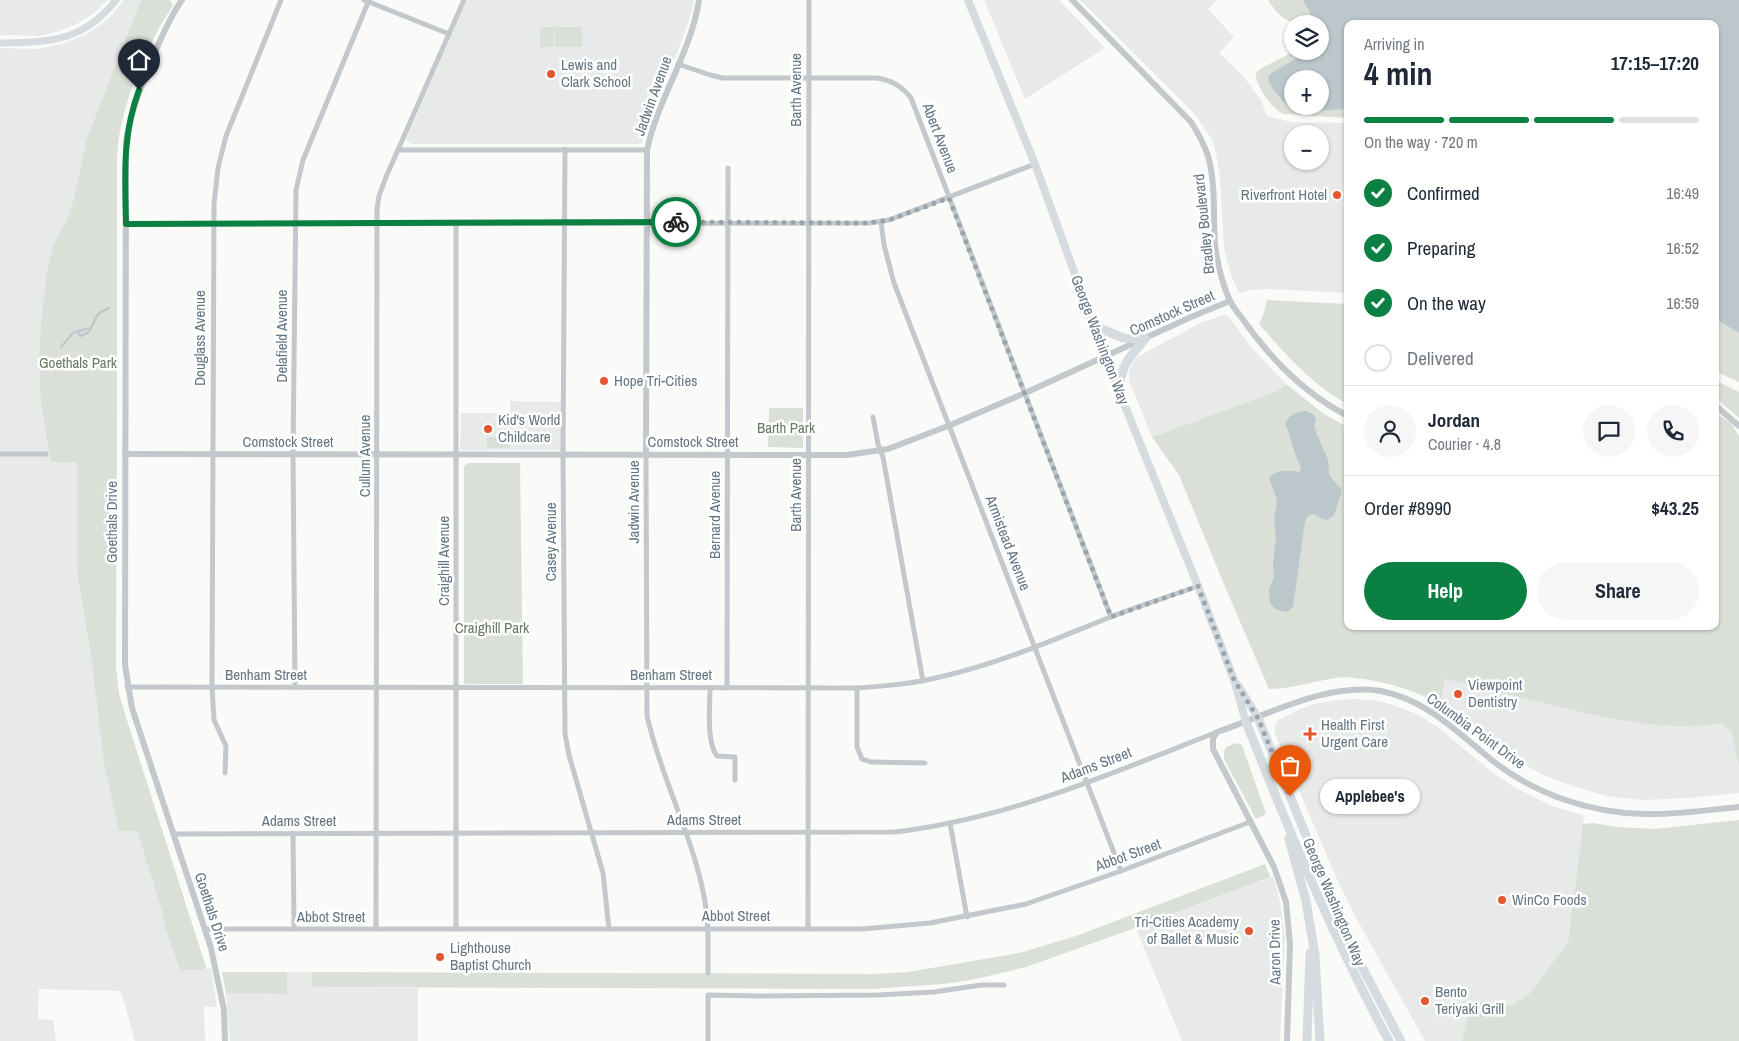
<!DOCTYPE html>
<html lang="en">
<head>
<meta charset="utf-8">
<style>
	:root { --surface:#fff; --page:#f6f6f7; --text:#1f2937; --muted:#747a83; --line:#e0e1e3; --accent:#0b8043 }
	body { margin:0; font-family:"Archivo Narrow",sans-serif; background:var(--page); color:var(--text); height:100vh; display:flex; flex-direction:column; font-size:19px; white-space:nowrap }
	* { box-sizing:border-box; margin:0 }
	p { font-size:16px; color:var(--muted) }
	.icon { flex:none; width:28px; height:28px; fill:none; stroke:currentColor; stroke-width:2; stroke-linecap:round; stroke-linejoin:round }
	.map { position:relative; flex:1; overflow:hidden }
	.side { position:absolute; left:1344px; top:20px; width:375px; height:610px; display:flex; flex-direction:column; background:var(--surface); border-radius:10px; box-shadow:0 1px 4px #0004 }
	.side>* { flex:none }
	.tools { position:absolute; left:1284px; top:15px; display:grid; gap:10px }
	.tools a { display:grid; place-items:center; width:45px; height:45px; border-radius:50%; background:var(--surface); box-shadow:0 1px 4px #0004; font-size:25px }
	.pin { position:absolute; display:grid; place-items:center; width:42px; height:42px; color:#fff; margin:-51px -21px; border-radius:50% 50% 50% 0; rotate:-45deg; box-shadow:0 0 5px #0007 }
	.pin .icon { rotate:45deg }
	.courier { position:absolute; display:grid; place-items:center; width:50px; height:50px; margin:-25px; border:4px solid #0b8043; border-radius:50%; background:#fff; color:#222; box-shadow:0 1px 6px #0007 }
	.bubble { position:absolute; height:35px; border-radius:18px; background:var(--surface); box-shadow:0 1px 4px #0004; font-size:16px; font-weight:700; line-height:35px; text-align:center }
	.headline em { font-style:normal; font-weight:700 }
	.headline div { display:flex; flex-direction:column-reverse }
	.headline { display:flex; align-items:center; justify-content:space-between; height:85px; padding:0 20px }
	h1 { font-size:32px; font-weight:700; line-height:38px }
	.bar { display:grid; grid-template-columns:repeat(4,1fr); gap:8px 5px; align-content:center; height:60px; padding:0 20px }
	.bar i { height:6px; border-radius:4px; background:var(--line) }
	.bar .on { background:var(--accent) }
	.bar p { grid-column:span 4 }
	.line { display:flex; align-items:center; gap:12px; padding:0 20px; border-top:1px solid var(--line) }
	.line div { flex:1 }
	.round { display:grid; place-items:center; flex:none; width:52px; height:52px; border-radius:26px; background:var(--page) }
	ol { padding:0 20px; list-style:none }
	li { display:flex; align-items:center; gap:15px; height:55px }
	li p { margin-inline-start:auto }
	li .icon { padding:5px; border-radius:50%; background:var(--accent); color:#fff; stroke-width:4 }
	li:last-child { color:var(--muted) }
	li i { width:28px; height:28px; border:2px solid var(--line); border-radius:50% }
	.cta { display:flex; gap:10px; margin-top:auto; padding:10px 20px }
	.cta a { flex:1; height:58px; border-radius:30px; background:var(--accent); color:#fff; font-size:20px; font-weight:700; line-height:58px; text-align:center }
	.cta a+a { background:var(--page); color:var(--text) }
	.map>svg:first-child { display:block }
	.built { fill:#e8e9e9; fill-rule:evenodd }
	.green { fill:#dadfd7 }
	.water { fill:#bbc7cb; fill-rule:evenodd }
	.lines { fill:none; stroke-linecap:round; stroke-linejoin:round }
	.stream { stroke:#bbc7cb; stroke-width:2 }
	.minor { stroke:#c3c8cc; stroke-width:5 }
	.tertiary { stroke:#c3c8cc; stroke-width:6 }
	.secondary { stroke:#d6dbdf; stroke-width:7 }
	.primary { stroke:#d6dbdf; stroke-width:8 }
	.trunk { stroke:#d6dbdf; stroke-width:9 }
	.motorway { stroke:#d6dbdf; stroke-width:9 }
	.done { stroke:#99a4ac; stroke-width:5; stroke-dasharray:0 9 }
	.route { stroke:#0b8043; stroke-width:6 }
	.poi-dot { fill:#e4572e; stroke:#fff; stroke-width:2 }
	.labels { text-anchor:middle; stroke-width:5; stroke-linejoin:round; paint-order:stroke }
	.poi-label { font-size:15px; fill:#657683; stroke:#fff; text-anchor:start }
	.street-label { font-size:15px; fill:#657683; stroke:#fff }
	.park-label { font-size:15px; fill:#687a64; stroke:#fff }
</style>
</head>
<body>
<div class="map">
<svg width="1739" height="1041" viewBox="0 0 1739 1041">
	<rect width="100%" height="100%" fill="#fafaf8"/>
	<g class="built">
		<path d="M0,0H108L95,12L77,24L57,32L39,36L0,35Z"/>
		<path d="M124,0H141L87,138L74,198L67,220L55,242L39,363L41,406L46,435L77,462V571L91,657L104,763L120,831H137L163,914L165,927L180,971L211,968L217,1007H204L205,1041H135L121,991L39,989L38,1019L53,1020L56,1041H0V48L37,49L65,43L87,34L107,20Z"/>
		<path d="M467,0H694L691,14L685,32L641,144H411L406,140L407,137Z"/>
		<path d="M984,0H1059L1105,48L1025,99Z"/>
		<path d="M1080,0H1217L1208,9L1234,37L1219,53L1243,76L1261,100L1267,116L1291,122L1347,123V293L1268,289L1251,290L1239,293L1231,275L1224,249L1220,176L1216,153L1211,138L1194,113ZM1292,134H1320V161H1292Z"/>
		<path d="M1224,315L1229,317L1250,346L1286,384L1279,391L1152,437L1129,380V371L1132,364L1136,358L1200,323Z"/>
		<path d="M510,401L561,402V450H460L461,413H510Z"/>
		<path d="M1445,679L1631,722L1674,726H1698L1720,722L1731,731L1739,767V793L1687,798L1642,800L1607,796L1575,787L1543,775L1501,751L1480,730L1441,704Z"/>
		<path d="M1358,699L1378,701L1393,705L1414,713L1435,725L1493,773L1514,787L1552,806L1584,816L1568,942L1529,994L1512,1005L1471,1001L1462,1041H1425L1355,916L1336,877L1275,734V727L1277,721L1298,710L1318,703L1338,700Z"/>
		<path d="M1273,876L1280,901L1285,938L1280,1041H1182L1136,928Z"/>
		<path d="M287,972H312V987L418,988V1041H230L226,993L287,994Z"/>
	</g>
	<g class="green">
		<path d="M141,0H170L173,5C148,44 127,91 119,137C117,148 117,160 117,172V408L116,667L119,694L131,733L206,967L205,969L180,971L165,927L163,914L137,831H119L104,763L91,657L77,571V462H51L41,406L39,363L41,322L47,271L55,242L67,220L74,198L87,138Z"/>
		<path d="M1268,0H1303L1316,24C1291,24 1283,23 1268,0Z"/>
		<rect x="540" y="27" width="14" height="20"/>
		<rect x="555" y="27" width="27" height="20"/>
		<path d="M1295,51H1309L1271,73L1268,76C1278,117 1315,109 1347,109V118L1284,114C1273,110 1254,85 1256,73L1260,69Z"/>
		<path d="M1267,300L1347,304V404C1311,384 1286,355 1259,324L1264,313Z"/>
		<path d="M1715,319L1739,333V382L1715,371Z"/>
		<path d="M1715,380L1739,392V418L1715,397Z"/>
		<path d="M1286,384L1324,414L1347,427L1348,626H1715V413L1731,423L1739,436V767L1731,731L1720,723C1668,732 1616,720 1565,708C1525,699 1485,689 1445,679L1441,704C1416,692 1392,683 1364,679C1358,679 1351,677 1345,677C1319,679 1294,689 1269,689L1226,589L1179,475L1152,437L1278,391Z"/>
		<path d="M769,408H803V448L768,447Z"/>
		<path d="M487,437H506L510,442V448H487Z"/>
		<path d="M468,463H520L523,684H464V466Z"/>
		<path d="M1237,743L1242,745L1266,814L1256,819L1224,759V752L1226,747Z"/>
		<path d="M1739,820V1041H1462L1471,1001L1512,1005L1529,994L1568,942L1583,824L1593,823L1617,827L1655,829Z"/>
		<path d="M1265,864L1270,877L1138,927L1026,967L971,980L943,984L872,989L312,987V972L876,974L908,972L1019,953L1076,936Z"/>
		<path d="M222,972H287V994L226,993Z"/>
	</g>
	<g class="water">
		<path d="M1303,0H1739V333L1715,319V24H1348L1347,109C1332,110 1305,112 1292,107C1284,104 1279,97 1274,91C1271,86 1268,82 1268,76L1271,73L1309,51H1320V24H1316ZM1292,79H1320V106H1292Z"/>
		<path d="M1306,411L1313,414L1316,420L1314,427L1328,460L1329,475L1342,490L1334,515L1327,520C1320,519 1318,515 1312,514L1308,516L1305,521L1293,607L1286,612L1275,609L1270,603L1269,589L1274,577L1273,563L1276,538L1274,520L1277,500L1269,478C1276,469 1290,470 1300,472L1301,467C1293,453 1292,438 1285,424C1290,414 1295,412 1306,411Z"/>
	</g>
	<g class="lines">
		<g class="stream">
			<path d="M75,332L90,328"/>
			<path d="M61,347L74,332H77L81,336L89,332L98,314L109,308"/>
		</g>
		<g class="minor">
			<path d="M364,0L449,34"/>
			<path d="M678,64L710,75L723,78H877C892,80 902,86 911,98L1111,617"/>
			<path d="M565,149L563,454L565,734L569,755L603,873L609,929"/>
			<path d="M398,150H647"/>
			<path d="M456,222V929"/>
			<path d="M881,222L884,245L894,283L1121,871"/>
			<path d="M126,224L869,223L889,220L1035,164"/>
			<path d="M873,417L878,444L883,457L923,681"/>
			<path d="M0,454H46"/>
			<path d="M646,455L647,716C661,778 692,834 704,896C709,921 708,948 708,973"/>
			<path d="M127,687L857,688C885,686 912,684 940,677C998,664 1053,640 1108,618C1138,606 1168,597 1198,586"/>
			<path d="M295,687L293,454L296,190L303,160L369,0"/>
			<path d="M710,688C710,706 706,742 717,756L735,757V780"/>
			<path d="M727,688L728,168"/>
			<path d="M857,688V747L862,759L871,762L925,763"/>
			<path d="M225,773L226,746L214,720L212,687L214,204L218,168L226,136L281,0"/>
			<path d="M950,823L967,917"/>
			<path d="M293,833L294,929"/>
			<path d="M174,834L895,832C1007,819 1113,773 1217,732"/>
			<path d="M205,929H862L930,923L1026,904L1121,871L1250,822"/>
			<path d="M376,929L377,209L379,196L386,177L464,0"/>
			<path d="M808,929L809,0"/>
			<path d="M708,1041V995L759,996L878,995L934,992L981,985H1004"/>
		</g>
		<g class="tertiary">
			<path d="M182,0C169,18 161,39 152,59C141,86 131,112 126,141L125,665L132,708L211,948L224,1010L225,1041"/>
			<path d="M1072,0L1191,122C1198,133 1204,144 1208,156C1216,184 1213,215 1215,244C1217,263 1222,282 1229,299C1232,306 1237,312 1242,318C1269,357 1305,394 1348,416"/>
			<path d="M1715,405L1739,426"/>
			<path d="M125,454L847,455L888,449L948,426L1025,393L1191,317L1230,301"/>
			<path d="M646,455L647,150C658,98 691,53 699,0"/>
			<path d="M1287,1041L1290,944L1286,902L1274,867L1213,749V738L1217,732C1268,715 1327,682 1381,691C1427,700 1458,733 1493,761C1535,794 1590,813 1644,814C1676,815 1708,810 1739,807"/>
		</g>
		<path class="secondary" d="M0,43C49,42 83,42 116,0"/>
		<g class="primary">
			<path d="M968,0L1035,164L1105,357L1198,586L1234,680L1246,722"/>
			<path d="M1238,685L1258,718"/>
		</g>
		<g class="trunk">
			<path d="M1093,325L1123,338L1145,339"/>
			<path d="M1118,392C1123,363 1126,361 1145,339"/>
		</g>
		<g class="motorway">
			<path d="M1258,718L1352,948L1401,1041"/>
			<path d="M1246,722C1289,831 1333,938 1389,1041"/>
			<path d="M1289,839L1306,901L1315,955L1320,1041"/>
			<path d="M1307,1041L1310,953"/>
		</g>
	</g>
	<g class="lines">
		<path class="done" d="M676,222L869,223L889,220L949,198L1111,617L1198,586L1234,680L1258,718L1290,796"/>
		<path class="route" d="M139,90C122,135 125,177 126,224L676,222"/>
	</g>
	<g class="poi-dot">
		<circle cx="551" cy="74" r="5"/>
		<circle cx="1337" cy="195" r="5"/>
		<circle cx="604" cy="381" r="5"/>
		<circle cx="488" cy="429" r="5"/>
		<circle cx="1458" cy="694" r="5"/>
		<path d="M1307.5 726.5h5v5h5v5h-5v5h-5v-5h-5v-5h5z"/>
		<circle cx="1502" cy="900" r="5"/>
		<circle cx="1249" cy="931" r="5"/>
		<circle cx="440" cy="957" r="5"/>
		<circle cx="1425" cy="1001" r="5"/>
	</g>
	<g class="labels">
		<g class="poi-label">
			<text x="561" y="70">Lewis and<tspan x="561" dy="17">Clark School</tspan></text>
			<text x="1327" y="200" text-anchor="end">Riverfront Hotel</text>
			<text x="614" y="386">Hope Tri-Cities</text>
			<text x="498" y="425">Kid's World<tspan x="498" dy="17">Childcare</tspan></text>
			<text x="1468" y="690">Viewpoint<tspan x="1468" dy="17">Dentistry</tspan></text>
			<text x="1321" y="730">Health First<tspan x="1321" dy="17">Urgent Care</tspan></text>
			<text x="1512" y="905">WinCo Foods</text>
			<text x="1239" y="927" text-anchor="end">Tri-Cities Academy<tspan x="1239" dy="17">of Ballet &amp; Music</tspan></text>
			<text x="450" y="953">Lighthouse<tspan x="450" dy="17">Baptist Church</tspan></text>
			<text x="1435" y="997">Bento<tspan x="1435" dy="17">Teriyaki Grill</tspan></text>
		</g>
		<g class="street-label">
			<text transform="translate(796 90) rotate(-90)" y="5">Barth Avenue</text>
			<text transform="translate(653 96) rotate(-70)" y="5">Jadwin Avenue</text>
			<text transform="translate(940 138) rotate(69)" y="5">Abert Avenue</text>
			<text transform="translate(1204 224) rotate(-96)" y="5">Bradley Boulevard</text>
			<text transform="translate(1172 313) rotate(-24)" y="5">Comstock Street</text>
			<text transform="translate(282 336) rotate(-90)" y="5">Delafield Avenue</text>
			<text transform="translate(200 338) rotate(-90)" y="5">Douglass Avenue</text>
			<text transform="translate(1100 340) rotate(69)" y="5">George Washington Way</text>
			<text x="288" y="447">Comstock Street</text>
			<text x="693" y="447">Comstock Street</text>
			<text transform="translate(365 456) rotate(-90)" y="5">Cullum Avenue</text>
			<text transform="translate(796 495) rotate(-90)" y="5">Barth Avenue</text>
			<text transform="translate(634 502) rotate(-90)" y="5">Jadwin Avenue</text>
			<text transform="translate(715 515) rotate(-90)" y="5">Bernard Avenue</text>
			<text transform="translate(112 522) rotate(-90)" y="5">Goethals Drive</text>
			<text transform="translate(551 542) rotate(-90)" y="5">Casey Avenue</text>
			<text transform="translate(1008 543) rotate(69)" y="5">Armistead Avenue</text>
			<text transform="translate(444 561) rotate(-90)" y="5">Craighill Avenue</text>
			<text x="266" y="680">Benham Street</text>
			<text x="671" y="680">Benham Street</text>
			<text transform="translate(1476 731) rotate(36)" y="5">Columbia Point Drive</text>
			<text transform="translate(1096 765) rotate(-21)" y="5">Adams Street</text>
			<text x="704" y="825">Adams Street</text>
			<text x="299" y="826">Adams Street</text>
			<text transform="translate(1128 855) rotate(-20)" y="5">Abbot Street</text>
			<text transform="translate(1334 902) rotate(67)" y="5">George Washington Way</text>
			<text transform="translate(212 912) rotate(72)" y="5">Goethals Drive</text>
			<text x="736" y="921">Abbot Street</text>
			<text x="331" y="922">Abbot Street</text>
			<text transform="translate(1275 952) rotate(-91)" y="5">Aaron Drive</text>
		</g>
		<g class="park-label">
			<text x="78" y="368">Goethals Park</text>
			<text x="786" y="433">Barth Park</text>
			<text x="492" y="633">Craighill Park</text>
		</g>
	</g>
</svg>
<div class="tools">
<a><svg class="icon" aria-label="layers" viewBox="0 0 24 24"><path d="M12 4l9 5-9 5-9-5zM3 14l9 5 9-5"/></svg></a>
<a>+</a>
<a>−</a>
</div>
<div class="pin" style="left:1290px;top:796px;background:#ea580c"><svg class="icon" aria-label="bag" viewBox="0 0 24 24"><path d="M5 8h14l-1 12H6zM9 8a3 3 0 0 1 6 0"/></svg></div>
<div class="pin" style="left:139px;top:90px;background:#1f2937"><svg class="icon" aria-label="home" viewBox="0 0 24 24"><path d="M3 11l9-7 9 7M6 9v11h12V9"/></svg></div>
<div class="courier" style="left:676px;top:222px"><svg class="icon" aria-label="bike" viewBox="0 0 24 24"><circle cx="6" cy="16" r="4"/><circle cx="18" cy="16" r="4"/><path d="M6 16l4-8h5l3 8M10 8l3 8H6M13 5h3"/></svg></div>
<div class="bubble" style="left:1320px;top:779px;width:100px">Applebee's</div>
<section class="side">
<div class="headline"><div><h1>4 min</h1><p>Arriving in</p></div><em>17:15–17:20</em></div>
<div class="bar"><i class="on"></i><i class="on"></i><i class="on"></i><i></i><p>On the way · 720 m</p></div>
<ol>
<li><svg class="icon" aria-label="check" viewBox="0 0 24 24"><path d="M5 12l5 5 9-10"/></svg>Confirmed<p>16:49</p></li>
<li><svg class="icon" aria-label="check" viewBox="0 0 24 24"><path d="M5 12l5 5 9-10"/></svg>Preparing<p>16:52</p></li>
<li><svg class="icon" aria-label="check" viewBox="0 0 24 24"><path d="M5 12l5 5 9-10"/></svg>On the way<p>16:59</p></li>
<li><i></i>Delivered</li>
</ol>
<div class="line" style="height:90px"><a class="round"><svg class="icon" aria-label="person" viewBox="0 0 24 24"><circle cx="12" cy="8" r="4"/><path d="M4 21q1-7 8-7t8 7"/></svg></a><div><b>Jordan</b><p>Courier · 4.8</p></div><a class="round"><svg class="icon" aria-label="chat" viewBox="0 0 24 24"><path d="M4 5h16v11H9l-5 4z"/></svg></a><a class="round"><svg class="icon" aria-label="phone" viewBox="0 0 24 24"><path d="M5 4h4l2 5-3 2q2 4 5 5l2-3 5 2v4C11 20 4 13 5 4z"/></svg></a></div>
<div class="line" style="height:65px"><div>Order #8990</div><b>$43.25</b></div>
<div class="cta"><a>Help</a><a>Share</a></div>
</section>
</div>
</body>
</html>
